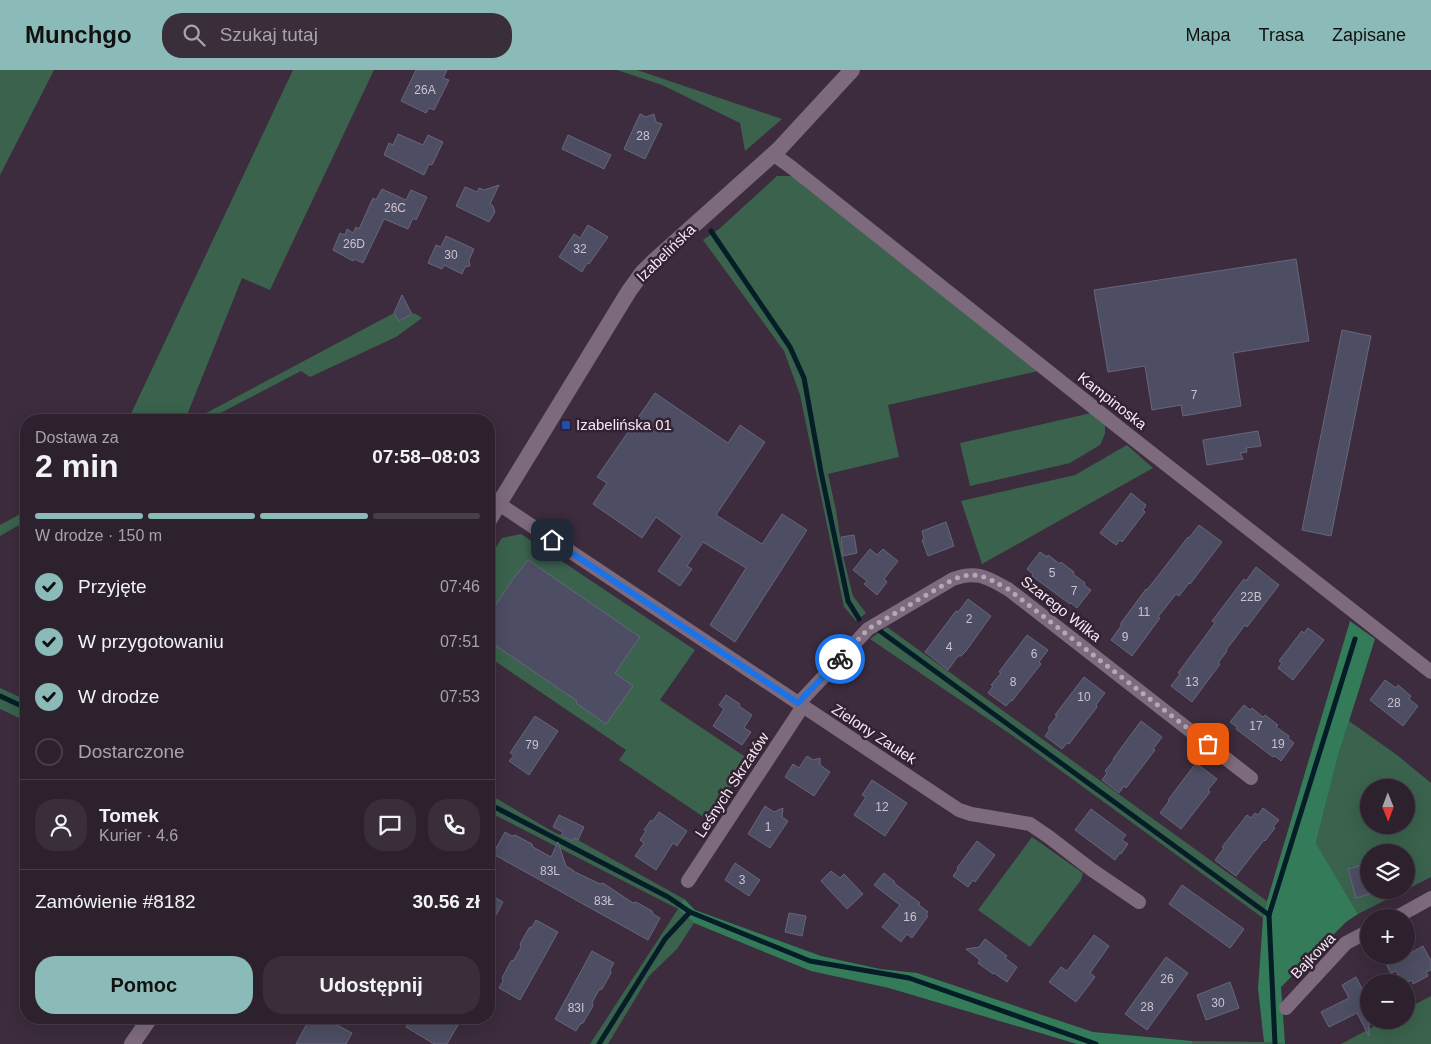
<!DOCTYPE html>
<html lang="pl">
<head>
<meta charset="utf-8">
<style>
	:root { --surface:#2d212e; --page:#392e3a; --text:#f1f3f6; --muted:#a7a3aa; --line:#483e4a; --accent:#8bbbb9 }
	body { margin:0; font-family:Helvetica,sans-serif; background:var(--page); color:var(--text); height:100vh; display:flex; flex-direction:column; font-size:19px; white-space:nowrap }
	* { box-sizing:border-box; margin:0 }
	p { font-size:16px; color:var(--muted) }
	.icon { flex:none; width:28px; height:28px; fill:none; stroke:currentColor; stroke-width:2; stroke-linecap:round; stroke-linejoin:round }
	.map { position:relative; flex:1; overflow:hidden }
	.sheet { position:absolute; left:20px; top:344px; width:475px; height:610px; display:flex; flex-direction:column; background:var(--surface); border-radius:20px; box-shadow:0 5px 20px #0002,0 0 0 1px var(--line) }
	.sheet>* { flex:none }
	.needle { width:32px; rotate:179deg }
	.controls { position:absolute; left:1360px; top:709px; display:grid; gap:10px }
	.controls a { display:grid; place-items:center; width:55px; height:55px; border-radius:50%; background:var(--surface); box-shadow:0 5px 20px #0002,0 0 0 1px var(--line); font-size:25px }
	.pin { position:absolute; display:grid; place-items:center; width:42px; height:42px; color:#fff; margin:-21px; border-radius:10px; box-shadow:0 2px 8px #0006 }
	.courier { position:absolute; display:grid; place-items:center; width:50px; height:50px; margin:-25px; border:4px solid #1a73e8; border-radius:50%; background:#fff; color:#222; box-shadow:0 1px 6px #0007 }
	.summary em { font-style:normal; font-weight:600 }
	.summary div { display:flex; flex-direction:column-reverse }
	.summary { display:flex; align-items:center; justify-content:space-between; height:85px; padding:0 15px }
	h1 { font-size:32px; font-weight:600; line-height:38px }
	.bar { display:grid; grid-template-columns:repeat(4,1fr); gap:8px 5px; align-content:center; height:60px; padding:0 15px }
	.bar i { height:6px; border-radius:4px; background:var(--line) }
	.bar .current { background:var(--accent) }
	.bar p { grid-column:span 4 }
	.line { display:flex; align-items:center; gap:12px; padding:0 15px; border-top:1px solid var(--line) }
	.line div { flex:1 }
	.round { display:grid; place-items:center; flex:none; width:52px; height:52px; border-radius:20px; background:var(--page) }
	ol { padding:0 15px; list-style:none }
	li { display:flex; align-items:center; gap:15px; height:55px }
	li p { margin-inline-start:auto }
	li .icon { padding:5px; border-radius:50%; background:var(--accent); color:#111; stroke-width:4 }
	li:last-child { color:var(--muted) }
	li i { width:28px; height:28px; border:2px solid var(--line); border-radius:50% }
	.primary-button { display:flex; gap:10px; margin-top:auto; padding:10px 15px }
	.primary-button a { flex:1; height:58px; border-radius:20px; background:var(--accent); color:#111; font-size:20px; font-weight:600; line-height:58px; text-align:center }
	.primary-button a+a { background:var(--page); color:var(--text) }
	header { display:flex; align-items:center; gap:30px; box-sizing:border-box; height:70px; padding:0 25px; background:var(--accent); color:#111 }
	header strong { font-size:24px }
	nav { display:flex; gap:28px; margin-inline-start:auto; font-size:18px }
	.search { width:350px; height:45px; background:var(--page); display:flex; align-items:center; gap:12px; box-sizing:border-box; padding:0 18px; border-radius:20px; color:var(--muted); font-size:19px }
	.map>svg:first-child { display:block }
	.green { fill:#3a624d; fill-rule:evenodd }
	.forest { fill:#347c59 }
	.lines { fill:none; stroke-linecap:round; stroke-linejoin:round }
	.stream { stroke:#041d27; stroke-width:5 }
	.building { fill:#4d4d63; stroke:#66667c }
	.minor { stroke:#7d6b7d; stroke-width:14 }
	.tertiary { stroke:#7d6b7d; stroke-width:16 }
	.done { stroke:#b4a8b4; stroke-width:5; stroke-dasharray:0 9 }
	.route { stroke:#1a73e8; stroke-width:6 }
	.transit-dot { fill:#1a4fb4; stroke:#322232; stroke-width:2 }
	.labels { text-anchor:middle; stroke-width:5; stroke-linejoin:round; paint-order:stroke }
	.number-label { font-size:12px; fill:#cac3d0 }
	.street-label { font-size:15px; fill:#f4eaf4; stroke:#322232 }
	.poi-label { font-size:15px; fill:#f4eaf4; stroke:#322232; text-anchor:start }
</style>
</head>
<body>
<header>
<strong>Munchgo</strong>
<div class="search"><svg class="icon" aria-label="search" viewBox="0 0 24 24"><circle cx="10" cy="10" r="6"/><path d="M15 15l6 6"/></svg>Szukaj tutaj</div>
<nav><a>Mapa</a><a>Trasa</a><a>Zapisane</a></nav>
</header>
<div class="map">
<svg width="1431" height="974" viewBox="0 0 1431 974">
	<rect width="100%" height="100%" fill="#3c2c3d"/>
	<g class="green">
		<path d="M0,0H54L0,105Z"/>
		<path d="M293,0H374L270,220L242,208L185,350H128Z"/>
		<path d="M617,0H637L782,49L745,81L740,53L662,15Z"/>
		<path d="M777,106H793L1038,301L888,335L899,387L828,404L836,440L843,486L853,526L866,543L856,551L844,537L800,325L784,281L703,170L719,159Z"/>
		<path d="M394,243L399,251L414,243L422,248L396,267L310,307L301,301L207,350H193Z"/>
		<path d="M1091,343L1105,354V364L1100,375L1070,393L970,416L960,373Z"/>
		<path d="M1127,375L1153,398L982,494L961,431L1075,405Z"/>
		<path d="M26,441V451L0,466V455Z"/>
		<path d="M521,464L695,580L660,630L750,690L708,750L619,690L626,680L489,587V488L502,468Z"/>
		<path d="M887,557L1267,831L1263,848L1016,668L870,569Z"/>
		<path d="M0,618L26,630V651L0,639Z"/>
		<path d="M1349,651L1397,685L1431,713V807L1358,844L1316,773L1338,686ZM1369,718H1406V755H1369ZM1369,782H1406V820H1369Z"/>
		<path d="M489,724L550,760L572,771L574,768L578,770L684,829L678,839L694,853L677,879L649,906L608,974H590L678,839L489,742Z"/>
		<path d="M1032,767L1083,803L1081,810L1030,877L978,840Z"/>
		<path d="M1431,926V974H1341L1386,950H1406V939Z"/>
		<path d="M1192,971L1264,972L1285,974H1192Z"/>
	</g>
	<g class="forest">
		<path d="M1350,551L1375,569L1338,686L1316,773L1358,844L1346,852L1281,917L1285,974L1264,972L1258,918L1263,848L1267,831Z"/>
		<path d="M684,829L695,840L821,886L880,899L917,903L1093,962L1192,971V974H1077L889,918L811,901L694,853L678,839Z"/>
	</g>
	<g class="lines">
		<g class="stream">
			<path d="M711,161L790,277L804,308L821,402L848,531L859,549"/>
			<path d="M880,561L1269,845"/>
			<path d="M0,626L26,638"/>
			<path d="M489,734L668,827L690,842L810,891L909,908L1096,974"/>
			<path d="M599,974L665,869L690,842"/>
			<path d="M1275,974L1269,845L1355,569"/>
		</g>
	</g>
	<g class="building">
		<path d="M416,0H447L443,8L449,10L434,40L429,38L426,43L401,31Z"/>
		<path d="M640,44L646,47L654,44L656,52L662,54L645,89L624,79Z"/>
		<path d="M398,64L423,75L428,65L443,72L432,95L429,94L424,105L384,85L389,73L393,75Z"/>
		<path d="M568,65L611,85L604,99L562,79Z"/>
		<path d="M499,115L490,134L493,136L495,142L489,152L456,136L465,117L477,122L479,118L484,120Z"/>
		<path d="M382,119L406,130L411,120L427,127L416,150L413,148L408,159L384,149L363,193L354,189L353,191L333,180L340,163L345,165L347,159L353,163L356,157L359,159L373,128L376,130Z"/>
		<path d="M588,155L608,167L589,194L587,193L582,202L559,187L574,164L580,168Z"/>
		<path d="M446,166L474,179L469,190L470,196L465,197L462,204L444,195L442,199L428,193L436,175L441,177Z"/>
		<path d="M1296,189L1309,271L1233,283L1241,336L1183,346L1181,335L1152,340L1145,296L1108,302L1094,220Z"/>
		<path d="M402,225L412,244L399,251L394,243Z"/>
		<path d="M1342,260L1371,266L1331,466L1302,460Z"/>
		<path d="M655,323L728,373L740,355L765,372L716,445L762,474L782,444L807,460L735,572L710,555L746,498L703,472L687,496L692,499L680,516L658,501L682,466L656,447L642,468L593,434L607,413L597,407Z"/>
		<path d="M1258,361L1261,376L1246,378L1247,382L1240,383L1243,389L1207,395L1203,370Z"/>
		<path d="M1131,423L1146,435L1143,440L1145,442L1122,472L1120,470L1116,475L1100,463Z"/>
		<path d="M946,452L954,476L928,486L922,470L924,469L922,461Z"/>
		<path d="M1199,455L1222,472L1190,514L1189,513L1179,526L1176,524L1158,547L1160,548L1132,586L1111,570L1121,556V553L1146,519L1147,520L1188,467L1189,468Z"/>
		<path d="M854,465L857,483L843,486L841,467Z"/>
		<path d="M870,479L877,485L883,479L898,491L884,509L887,512L877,525L864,514L867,511L853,500Z"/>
		<path d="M1040,482L1047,487L1048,485L1060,494L1061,492L1074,502L1073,504L1085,513L1084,515L1091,520L1077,538L1071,533L1070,534L1032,506L1033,504L1027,499Z"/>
		<path d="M528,490L640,567L615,603L633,616L606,654L576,633L577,631L489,571V545L513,509Z"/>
		<path d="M1256,497L1279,515L1247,557L1245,555L1226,580L1227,581L1218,593L1220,594L1192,632L1171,616L1180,604L1178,603L1215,553L1212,551L1244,509L1246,511Z"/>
		<path d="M968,529L991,546L966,581L961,586H958L948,600L925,582L956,541L958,542Z"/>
		<path d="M1308,558L1324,570L1293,610L1278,598L1282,593L1279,591L1302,561L1304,563Z"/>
		<path d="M1027,565L1048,580L1039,592L1041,594L1012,631L1011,630L1006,636L988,623L993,616L991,615L1001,603L999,602Z"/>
		<path d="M1084,607L1105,623L1096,635L1097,637L1069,674L1067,673L1062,679L1045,666L1050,659L1048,658L1057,646L1055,645Z"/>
		<path d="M1385,610L1396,618L1398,615L1411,626L1409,629L1418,636L1403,656L1370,630Z"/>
		<path d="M726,625L740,634L739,636L752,645L744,658L751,662L742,675L713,656L724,639L719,635Z"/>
		<path d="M1244,635L1250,640L1252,638L1263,647L1265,645L1278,655L1276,657L1289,666L1288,668L1294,673L1281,691L1275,686L1273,687L1236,659L1237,657L1230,652Z"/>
		<path d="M535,646L558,661L529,705L509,691L514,685L510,683Z"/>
		<path d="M1141,651L1162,667L1153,679L1155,680L1126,718L1124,716L1119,723L1102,710L1107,703L1105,701L1114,690L1113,689Z"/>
		<path d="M807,686L813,690L820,688V695L830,702L814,726L785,707L793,694L799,698Z"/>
		<path d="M1196,693L1217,709L1208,720L1210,722L1181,759L1160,743L1169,731L1168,730Z"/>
		<path d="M872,710L907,733L885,766L854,745L866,727L862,725Z"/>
		<path d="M765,736L774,742L783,738L782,747L788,751L770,778L748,764Z"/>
		<path d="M1263,738L1279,750L1273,757L1275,758L1265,771L1264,770L1236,806L1215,790L1224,778L1222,777L1247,745L1251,748L1255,743L1258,745Z"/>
		<path d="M1091,739L1126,765L1122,770L1128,774L1121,784L1120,783L1115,790L1075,760Z"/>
		<path d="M659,742L687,761L677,776L673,773L656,800L635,786L644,773L640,770L646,761L644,760L651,750L653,751Z"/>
		<path d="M559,745L584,757L578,770L574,768L572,771L561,765L563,762L553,757Z"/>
		<path d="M505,762L512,766L515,765L532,774L533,777L551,787L558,772L566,796L573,800V801L600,814L603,813L633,833L636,832L652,841L653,844L660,848L648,870L493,784Z"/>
		<path d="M977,771L995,785L975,812L973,810L968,817L953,806L958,799L957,798Z"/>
		<path d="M735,793L760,810L749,826L725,810Z"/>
		<path d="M1369,793V824L1356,828L1348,799Z"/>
		<path d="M831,801L840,808L844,804L863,824L847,839L821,811Z"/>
		<path d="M884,803L895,812L894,813L920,833L919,835L928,842L926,845L928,846L912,868L907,864L901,872L882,857L900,835L874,815Z"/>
		<path d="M1182,815L1244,859L1230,878L1169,834Z"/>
		<path d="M489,824L503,832L489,858Z"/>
		<path d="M789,843L806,846L802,866L785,862Z"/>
		<path d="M536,850L558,862L520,930L499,918L503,911L502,908L511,891L514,890L521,877L520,874L529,858L532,857Z"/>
		<path d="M1094,865L1109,876L1090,903L1095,907L1076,932L1049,912L1061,897L1067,901Z"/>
		<path d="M985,869L1007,886L1005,888L1017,897L1007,912L994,903L993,904L978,893L980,890L966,879L979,877Z"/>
		<path d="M1423,876L1431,891V900L1426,902L1428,906L1413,914L1412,910L1406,913L1402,912L1396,901L1391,903L1381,885H1407Z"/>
		<path d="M592,881L614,893L610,900L611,903L602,919L599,920L595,927L592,933L593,936L583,953L580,954L576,961L555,949Z"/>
		<path d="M1166,887L1188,903L1147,960L1125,944Z"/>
		<path d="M1356,907L1369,932V966L1357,943L1329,957L1321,942L1349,928L1342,915Z"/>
		<path d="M1230,912L1239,938L1206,950L1197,925Z"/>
		<path d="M310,948H324L352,963L346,974H296Z"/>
		<path d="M411,948H462L447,974H434L406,957Z"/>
	</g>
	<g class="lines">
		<g class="minor">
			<path d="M773,84L791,97L1122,360L1431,602"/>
			<path d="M499,434L959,740L971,744L1030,754L1049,767L1092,800L1139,832"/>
			<path d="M799,633L868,559L953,509C977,500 988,508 1008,519L1251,708"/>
			<path d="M688,811L803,636"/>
			<path d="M1395,848L1431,828"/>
			<path d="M1286,938L1346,873L1369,861"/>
		</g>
		<g class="tertiary">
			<path d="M489,450L629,221L642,203L654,191L779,79L852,0"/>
			<path d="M132,974L150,948"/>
		</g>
	</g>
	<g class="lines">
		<path class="done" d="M840,589L868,559L954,509C977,500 988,508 1008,519L1208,674"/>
		<path class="route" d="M552,470L798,633L840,589"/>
	</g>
	<rect class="transit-dot" x="561" y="350" width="10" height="10" rx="2.5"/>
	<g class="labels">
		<g class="number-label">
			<text x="425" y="24">26A</text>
			<text x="643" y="70">28</text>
			<text x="395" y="142">26C</text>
			<text x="354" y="178">26D</text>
			<text x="580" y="183">32</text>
			<text x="451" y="189">30</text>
			<text x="1194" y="329">7</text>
			<text x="1052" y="507">5</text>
			<text x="1074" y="525">7</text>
			<text x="1251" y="531">22B</text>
			<text x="1144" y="546">11</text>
			<text x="969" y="553">2</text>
			<text x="1125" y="571">9</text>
			<text x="949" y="581">4</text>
			<text x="1034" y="588">6</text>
			<text x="1013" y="616">8</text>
			<text x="1192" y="616">13</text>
			<text x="1084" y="631">10</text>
			<text x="1394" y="637">28</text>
			<text x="1256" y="660">17</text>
			<text x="1278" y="678">19</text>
			<text x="532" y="679">79</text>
			<text x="882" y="741">12</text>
			<text x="768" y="761">1</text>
			<text x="550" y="805">83L</text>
			<text x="742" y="814">3</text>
			<text x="604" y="835">83Ł</text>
			<text x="910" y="851">16</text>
			<text x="1167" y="913">26</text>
			<text x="1218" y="937">30</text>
			<text x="1147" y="941">28</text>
			<text x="576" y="942">83I</text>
		</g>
		<g class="street-label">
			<text transform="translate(666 183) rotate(-44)" y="5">Izabelińska</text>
			<text transform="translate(1112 331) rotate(38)" y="5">Kampinoska</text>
			<text transform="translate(1061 539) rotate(38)" y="5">Szarego Wilka</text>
			<text transform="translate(874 664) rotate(33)" y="5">Zielony Zaułek</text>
			<text transform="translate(732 715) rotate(-57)" y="5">Leśnych Skrzatów</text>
			<text transform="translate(1313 886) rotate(-46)" y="5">Bajkowa</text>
		</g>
		<g class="poi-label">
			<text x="576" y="360">Izabelińska 01</text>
		</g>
	</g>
</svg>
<div class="controls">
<a><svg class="needle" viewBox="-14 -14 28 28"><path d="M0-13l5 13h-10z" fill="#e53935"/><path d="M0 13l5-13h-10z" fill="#a7a3aa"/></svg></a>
<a><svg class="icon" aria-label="layers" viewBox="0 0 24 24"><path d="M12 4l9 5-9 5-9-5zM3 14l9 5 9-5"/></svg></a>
<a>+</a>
<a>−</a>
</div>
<div class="pin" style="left:1208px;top:674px;background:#ea580c"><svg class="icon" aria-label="bag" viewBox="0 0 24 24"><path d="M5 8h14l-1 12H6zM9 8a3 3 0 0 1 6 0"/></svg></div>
<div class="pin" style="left:552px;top:470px;background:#1f2937"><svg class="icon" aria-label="home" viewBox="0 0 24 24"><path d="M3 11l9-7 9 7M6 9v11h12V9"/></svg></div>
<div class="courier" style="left:840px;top:589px"><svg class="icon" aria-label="bike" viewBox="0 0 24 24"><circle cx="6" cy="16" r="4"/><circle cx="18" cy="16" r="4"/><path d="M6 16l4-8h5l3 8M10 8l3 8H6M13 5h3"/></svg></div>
<section class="sheet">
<div class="summary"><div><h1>2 min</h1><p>Dostawa za</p></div><em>07:58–08:03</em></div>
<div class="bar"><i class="current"></i><i class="current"></i><i class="current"></i><i></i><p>W drodze · 150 m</p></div>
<ol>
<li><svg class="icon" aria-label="check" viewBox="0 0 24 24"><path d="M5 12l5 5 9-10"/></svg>Przyjęte<p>07:46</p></li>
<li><svg class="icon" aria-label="check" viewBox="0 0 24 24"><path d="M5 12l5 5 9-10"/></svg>W przygotowaniu<p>07:51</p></li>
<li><svg class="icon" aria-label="check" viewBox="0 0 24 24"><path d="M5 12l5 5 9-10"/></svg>W drodze<p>07:53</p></li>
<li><i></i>Dostarczone</li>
</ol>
<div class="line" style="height:90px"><a class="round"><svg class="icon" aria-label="person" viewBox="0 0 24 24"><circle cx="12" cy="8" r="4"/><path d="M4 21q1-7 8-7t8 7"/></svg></a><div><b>Tomek</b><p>Kurier · 4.6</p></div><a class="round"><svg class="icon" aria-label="chat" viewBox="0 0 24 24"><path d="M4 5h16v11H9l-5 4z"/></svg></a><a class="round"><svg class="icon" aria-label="phone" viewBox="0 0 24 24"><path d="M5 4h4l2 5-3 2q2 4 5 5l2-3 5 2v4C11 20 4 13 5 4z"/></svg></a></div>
<div class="line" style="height:65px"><div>Zamówienie #8182</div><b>30.56 zł</b></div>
<div class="primary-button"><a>Pomoc</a><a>Udostępnij</a></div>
</section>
</div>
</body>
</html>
